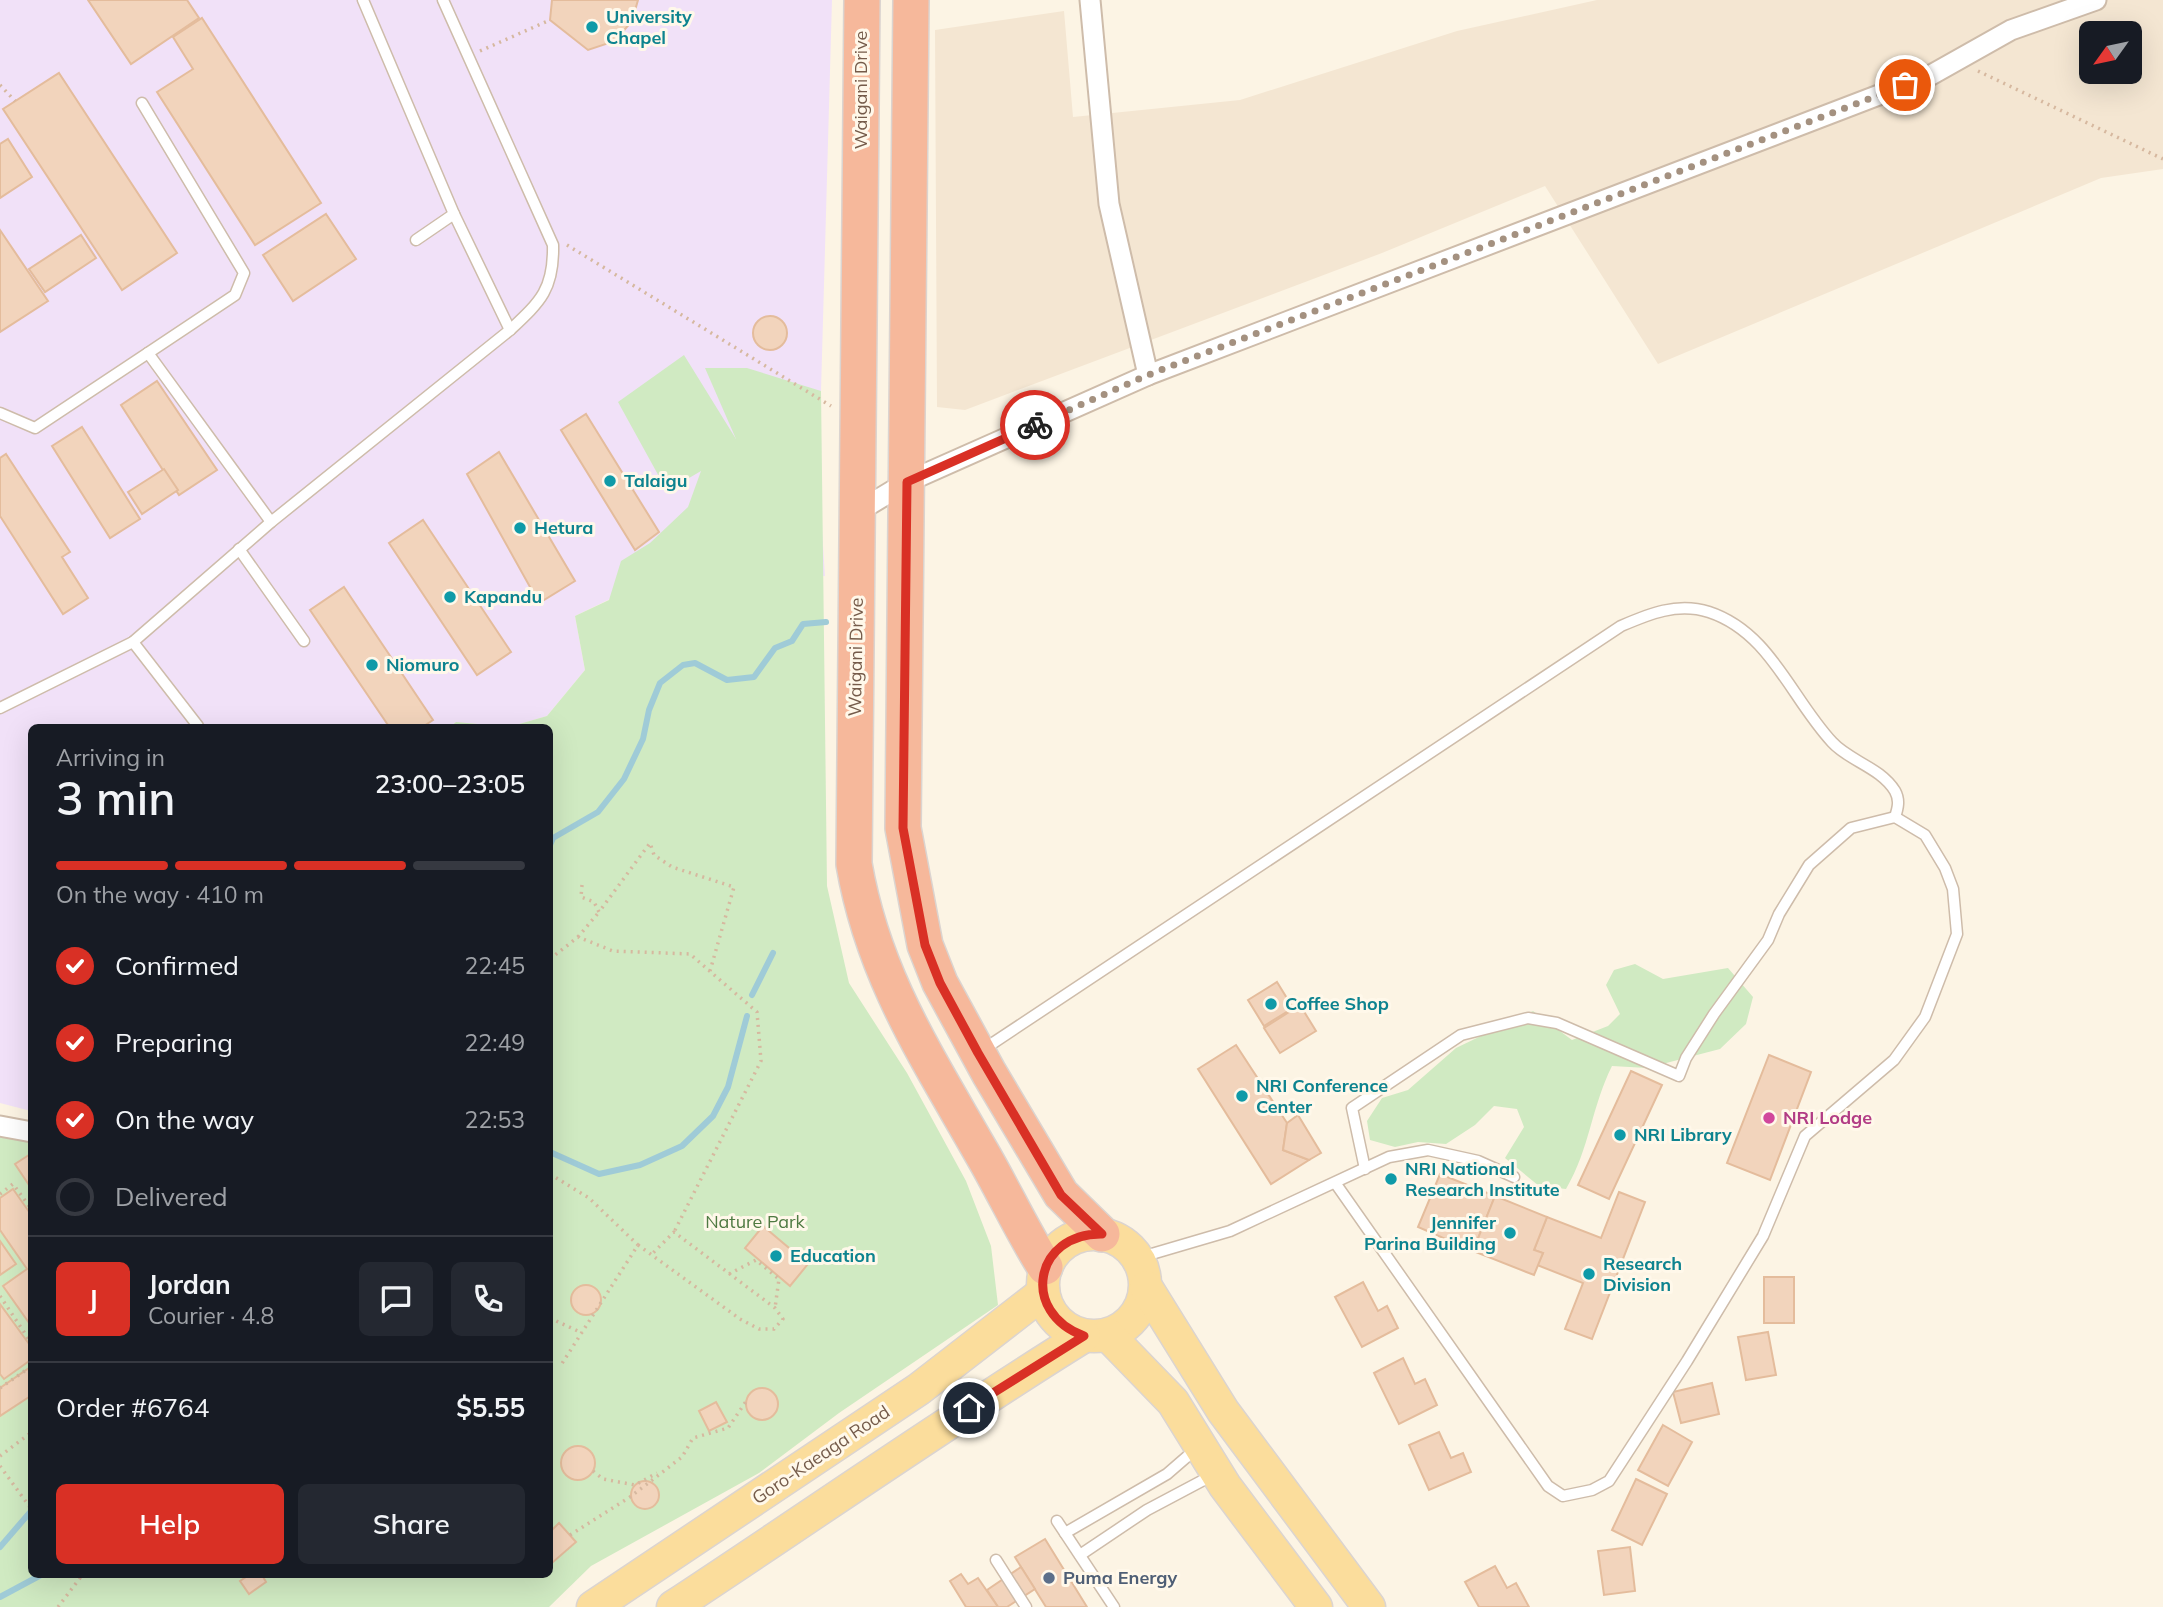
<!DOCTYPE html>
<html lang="en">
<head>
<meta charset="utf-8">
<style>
	:root { --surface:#171b24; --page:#242831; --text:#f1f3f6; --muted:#9ea1a6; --line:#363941; --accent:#d93025 }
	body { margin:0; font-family:Mulish,sans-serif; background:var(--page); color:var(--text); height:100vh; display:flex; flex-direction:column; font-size:26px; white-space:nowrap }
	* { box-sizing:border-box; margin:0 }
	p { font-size:23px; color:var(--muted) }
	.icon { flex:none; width:38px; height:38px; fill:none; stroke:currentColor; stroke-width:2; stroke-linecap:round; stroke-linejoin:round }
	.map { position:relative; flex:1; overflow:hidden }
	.details { position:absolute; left:28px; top:724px; width:525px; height:854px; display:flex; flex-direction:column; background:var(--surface); border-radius:10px; box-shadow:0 7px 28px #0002 }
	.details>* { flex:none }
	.needle { width:46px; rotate:237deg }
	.tools { position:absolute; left:2079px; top:21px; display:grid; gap:14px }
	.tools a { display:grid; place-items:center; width:63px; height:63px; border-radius:10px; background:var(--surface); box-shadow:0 7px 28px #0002; font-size:35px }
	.pin { position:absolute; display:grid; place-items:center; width:60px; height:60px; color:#fff; margin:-30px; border:4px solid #fff; border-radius:50%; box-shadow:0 2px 7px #0007 }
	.courier { position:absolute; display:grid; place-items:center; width:70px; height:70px; margin:-35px; border:5px solid #d93025; border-radius:50%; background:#fff; color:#222; box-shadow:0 2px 9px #0007 }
	.overview em { font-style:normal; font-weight:600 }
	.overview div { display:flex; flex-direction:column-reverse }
	.overview { display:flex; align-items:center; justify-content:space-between; height:119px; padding:0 28px }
	h1 { font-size:46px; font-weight:600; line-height:52px }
	.bar { display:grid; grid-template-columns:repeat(4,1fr); gap:10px 7px; align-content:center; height:84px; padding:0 28px }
	.bar i { height:9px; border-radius:5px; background:var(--line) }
	.bar .current { background:var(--accent) }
	.bar p { grid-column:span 4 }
	.line { display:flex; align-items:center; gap:18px; padding:0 28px; border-top:2px solid var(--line) }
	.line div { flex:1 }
	.round { display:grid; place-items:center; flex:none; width:74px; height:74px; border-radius:10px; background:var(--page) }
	ol { padding:0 28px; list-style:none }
	li { display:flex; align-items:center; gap:21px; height:77px }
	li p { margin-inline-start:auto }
	li .icon { padding:7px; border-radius:50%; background:var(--accent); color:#fff; stroke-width:4 }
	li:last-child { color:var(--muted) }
	li i { width:38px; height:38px; border:4px solid var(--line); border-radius:50% }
	.button { display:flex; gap:14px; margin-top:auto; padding:14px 28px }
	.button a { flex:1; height:80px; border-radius:10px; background:var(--accent); color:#fff; font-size:28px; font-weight:600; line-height:80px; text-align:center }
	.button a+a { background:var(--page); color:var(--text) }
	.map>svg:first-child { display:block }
	.residential { fill:#f4e6d2; fill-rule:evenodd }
	.education { fill:#f1e1f8 }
	.green { fill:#d0eac2 }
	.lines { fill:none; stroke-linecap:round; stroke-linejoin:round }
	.stream { stroke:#9fcbd7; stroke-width:6 }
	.building { fill:#f2d4bc; stroke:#e4bc9c; stroke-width:2 }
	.lane-casing { stroke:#cebcaa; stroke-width:13 }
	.street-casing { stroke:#cebcaa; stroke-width:23 }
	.primary-casing { stroke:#dbd4d0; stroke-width:35 }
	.highway-casing { stroke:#dbd4d0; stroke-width:38 }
	.path { stroke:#d6b89f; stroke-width:3.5; stroke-dasharray:2 5; stroke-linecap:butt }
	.lane { stroke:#fff; stroke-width:10 }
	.street { stroke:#fff; stroke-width:19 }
	.primary { stroke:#fbdd9c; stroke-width:32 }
	.highway { stroke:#f6b89b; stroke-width:35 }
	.done { stroke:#a49180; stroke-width:7; stroke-dasharray:0 12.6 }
	.route { stroke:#d93025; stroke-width:9 }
	.culture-dot { fill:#0f9aa8; stroke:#fff8ea; stroke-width:2.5 }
	.hotel-dot { fill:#d1479c; stroke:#fff8ea; stroke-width:2.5 }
	.service-dot { fill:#5c6f8a; stroke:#fff8ea; stroke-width:2.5 }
	.labels { text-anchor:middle; stroke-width:6; stroke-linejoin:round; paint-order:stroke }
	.culture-label { font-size:18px; font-weight:bold; fill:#0d838f; stroke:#fff8ea; text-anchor:start }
	.street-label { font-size:18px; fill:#755b4a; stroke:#fff8ea }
	.hotel-label { font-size:18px; font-weight:bold; fill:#b23c85; stroke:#fff8ea; text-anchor:start }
	.park-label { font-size:18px; fill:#4f7a42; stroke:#fff8ea }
	.service-label { font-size:18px; font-weight:bold; fill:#4e5e75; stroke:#fff8ea; text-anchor:start }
</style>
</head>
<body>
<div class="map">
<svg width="2163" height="1607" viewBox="0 0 2163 1607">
	<rect width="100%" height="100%" fill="#fcf4e4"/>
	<path class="residential" d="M1597,0H2163V169L2101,178L1658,364L1545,186L1382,253L965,410L937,407L935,30L1064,11L1073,117L1240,100L1457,31ZM2091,33H2130V72H2091Z"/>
	<path class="education" d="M0,0H832L821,391V515L825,576L674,568L575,616L585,670L547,716L509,727L456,722L449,728H32L31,1111L0,1103Z"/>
	<g class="green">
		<path d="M684,355L736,439L705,368H747L821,391L827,886L849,983L907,1073L966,1181L991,1246L998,1305L839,1413L759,1473L591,1566L549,1607H0V1125L31,1131L32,1575H550V728H449L456,722L509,727L547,716L585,670L575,616L609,600L621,561L650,543L688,507L701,471L667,491L618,402Z"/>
		<path d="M1635,964L1663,979L1728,968L1753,997L1746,1024L1720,1049L1647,1068L1612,1066C1591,1108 1590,1148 1566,1189L1539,1186L1505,1158L1524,1127L1517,1109L1494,1106L1475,1125L1446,1144L1418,1142L1395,1147L1370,1140L1367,1121L1382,1098L1408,1090L1456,1048L1533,1011L1572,1040L1608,1026L1620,1014L1606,985L1614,970Z"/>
	</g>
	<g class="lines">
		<g class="stream">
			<path d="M550,845L553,838L598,812L624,779L643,739L649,710L660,683L683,665L695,663L727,680L754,677L775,648L792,641L803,624L826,622"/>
			<path d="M752,995L773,953"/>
			<path d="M550,1152L599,1174L640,1165L682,1146L713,1116L728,1087L747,1016"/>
			<path d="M0,1547L32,1510"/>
			<path d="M0,1597L41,1575"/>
		</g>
	</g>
	<g class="building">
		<path d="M88,0H187L199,18L131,64Z"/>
		<path d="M552,0H638L632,21L615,41L588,50L550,20Z"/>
		<path d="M202,18L321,203L255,245L157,92L193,69L173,37Z"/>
		<path d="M59,73L177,253L122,290L3,109Z"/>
		<path d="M8,139L32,177L0,198V144Z"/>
		<path d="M326,214L356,259L293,301L263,255Z"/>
		<path d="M0,230L48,301L0,332Z"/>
		<path d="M81,235L96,258L45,292L29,269Z"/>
		<circle cx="770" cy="333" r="17"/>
		<path d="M157,381L217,470L179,495L121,405Z"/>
		<path d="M586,414L659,532L635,550L561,430Z"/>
		<path d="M82,427L140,519L110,538L52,446Z"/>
		<path d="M499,452L575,581L539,603L467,474Z"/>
		<path d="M6,454L70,552L62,557L88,598L63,614L0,516V458Z"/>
		<path d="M164,469L178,490L142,514L128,492Z"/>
		<path d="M423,520L511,652L477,675L389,543Z"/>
		<path d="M344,587L433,720L421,728H390L310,610Z"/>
		<path d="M1277,982L1293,1008L1264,1026L1248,1000Z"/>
		<path d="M1300,1005L1316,1031L1280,1053L1264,1028Z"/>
		<path d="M1236,1045L1287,1123L1283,1150L1309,1160L1271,1184L1198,1069Z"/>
		<path d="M1769,1055L1811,1072L1770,1180L1727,1163Z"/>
		<path d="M1631,1071L1662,1085L1609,1199L1578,1185Z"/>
		<path d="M1298,1115L1321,1153L1309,1160L1283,1150L1287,1123Z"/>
		<path d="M32,1153V1188H31L15,1164Z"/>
		<path d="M1440,1174L1495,1196L1473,1251L1418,1227Z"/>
		<path d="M13,1189L32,1216V1327L3,1286L27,1269L0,1230V1198Z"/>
		<path d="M1619,1192L1645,1202L1592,1339L1565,1329L1583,1283L1537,1265L1543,1253L1534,1250L1547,1217L1601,1238Z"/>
		<path d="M1495,1196L1547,1217L1534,1250L1543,1253L1534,1275L1473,1251Z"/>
		<path d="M763,1226L808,1264L790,1286L745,1248Z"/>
		<path d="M0,1241L16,1264L0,1275Z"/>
		<rect x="1764" y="1277" width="30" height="46"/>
		<path d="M1363,1282L1378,1311L1387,1306L1398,1328L1362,1347L1335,1297Z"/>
		<circle cx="586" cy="1300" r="15"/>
		<path d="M0,1304L32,1348V1359L4,1379L0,1374Z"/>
		<path d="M1768,1332L1776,1375L1746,1380L1738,1337Z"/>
		<path d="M1403,1358L1415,1384L1425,1379L1437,1405L1399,1424L1374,1373Z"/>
		<path d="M32,1366V1395L0,1416V1388Z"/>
		<path d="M1712,1383L1719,1414L1681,1423L1673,1392Z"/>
		<circle cx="762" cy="1404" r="16"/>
		<path d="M716,1402L727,1422L709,1431L699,1411Z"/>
		<path d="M1663,1425L1692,1442L1668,1486L1638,1470Z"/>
		<path d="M1439,1432L1451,1458L1463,1453L1471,1472L1429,1490L1409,1445Z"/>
		<circle cx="578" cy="1463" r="17"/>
		<path d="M1636,1479L1667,1494L1642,1545L1612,1530Z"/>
		<circle cx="645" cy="1495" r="14"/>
		<path d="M559,1523L576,1542L552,1563L550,1561V1532Z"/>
		<path d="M1045,1539L1087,1607H1046L1021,1567L1015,1557Z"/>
		<path d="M1630,1547L1635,1591L1604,1595L1598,1551Z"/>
		<path d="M1495,1566L1507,1588L1516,1583L1529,1607H1479L1465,1582Z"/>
		<path d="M1021,1567L1035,1589L1007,1607H998L987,1590Z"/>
		<path d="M961,1574L968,1584L978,1578L998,1607H966L950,1581Z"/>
		<path d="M249,1575H262L266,1582L249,1594L240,1581Z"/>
	</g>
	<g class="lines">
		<defs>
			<g id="lane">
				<path d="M363,0L454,214L510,330"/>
				<path d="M142,103L244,273L235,295L148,353L271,522"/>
				<path d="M416,240L454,214"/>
				<path d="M0,413L35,428L148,353"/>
				<path d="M239,549L304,641"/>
				<path d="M133,642L198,726"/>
				<path d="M0,708L133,642L271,522L510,330C541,301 554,289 553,245L443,0"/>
				<path d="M984,1049L1621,626C1649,614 1677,602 1709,612C1770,632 1791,698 1832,742C1849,761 1880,767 1895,791C1900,800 1898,808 1895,817"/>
				<path d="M1336,1184L1548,1486L1563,1496L1592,1490L1609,1481L1687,1361L1763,1236L1805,1136L1894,1060L1925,1017L1957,934L1953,889L1945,868L1925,835L1895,817L1851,828L1809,865L1779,914L1768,940L1714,1014L1686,1058L1679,1076L1557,1023L1528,1018L1461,1035L1352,1108L1365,1169"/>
				<path d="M1138,1258L1230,1231L1389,1157L1428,1150L1478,1161L1514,1177"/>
				<path d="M1057,1521L1114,1607"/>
				<path d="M1065,1533L1167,1474L1197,1448"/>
				<path d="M1080,1555L1147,1510L1213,1475"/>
				<path d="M996,1560L1026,1607"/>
			</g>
			<g id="street">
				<path d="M1090,0L1109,204L1148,375"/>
				<path d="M859,511L907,482L1148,375L1931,75L2011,30L2096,0"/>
				<path d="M0,1126L32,1132"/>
			</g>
			<g id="primary">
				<circle cx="1094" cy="1285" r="51"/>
				<path d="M1146,1287L1223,1411L1369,1607"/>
				<path d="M1108,1335L1173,1402L1225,1486L1316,1607"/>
				<path d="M593,1607L919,1389L1043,1293"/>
				<path d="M673,1607C810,1517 945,1422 1084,1336"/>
			</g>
			<g id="highway">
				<path d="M862,0L854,864C873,975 926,1055 980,1150C1003,1189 1021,1229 1045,1267"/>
				<path d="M911,0L903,828L925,945L940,983L989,1073L1061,1194L1102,1234"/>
			</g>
		</defs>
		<use href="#lane" class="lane-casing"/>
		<use href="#street" class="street-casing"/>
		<use href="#primary" class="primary-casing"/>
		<use href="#highway" class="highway-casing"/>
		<g class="path">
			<path d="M480,51L550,20"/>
			<path d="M1978,71L2163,159"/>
			<path d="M0,85L15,101"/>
			<path d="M567,245L831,406"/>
			<path d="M582,885L581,897L594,902L599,912L650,843L654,855L672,867L734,887L710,971"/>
			<path d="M578,937L599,912"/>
			<path d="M550,959L578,937L613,951L690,954L757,1012L761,1061L674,1232"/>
			<path d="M550,1174L589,1198L638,1245L561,1365"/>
			<path d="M0,1194L13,1184L32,1210"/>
			<path d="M638,1245L740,1319L759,1329H774L783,1319L775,1308L674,1232L652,1254"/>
			<path d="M729,1274L756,1260L779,1279L775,1308"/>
			<path d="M0,1296L32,1344"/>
			<path d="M550,1318L582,1333"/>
			<path d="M0,1388L32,1366"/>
			<path d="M0,1456L32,1432"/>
			<path d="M0,1466L32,1510"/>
			<path d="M593,1471L603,1479L635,1485L657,1473"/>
			<path d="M570,1535L630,1497L682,1457L693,1438L728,1428L747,1400"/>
			<path d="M129,1575H135"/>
			<path d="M58,1607L80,1578L78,1575"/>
		</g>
		<use href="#lane" class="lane"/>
		<use href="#street" class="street"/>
		<use href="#primary" class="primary"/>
		<use href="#highway" class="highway"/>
	</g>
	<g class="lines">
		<path class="done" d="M1035,425L1148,375L1905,85"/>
		<path class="route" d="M969,1408L1084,1336C1020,1313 1034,1233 1102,1234L1061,1195L978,1053L940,983L925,945L903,828L907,482L1035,425"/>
	</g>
	<g class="culture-dot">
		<circle cx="592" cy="27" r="7"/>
		<circle cx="610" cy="481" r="7"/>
		<circle cx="520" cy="528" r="7"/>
		<circle cx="450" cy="597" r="7"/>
		<circle cx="372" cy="665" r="7"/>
		<circle cx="1271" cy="1004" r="7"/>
		<circle cx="1242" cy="1096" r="7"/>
		<circle cx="1620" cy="1135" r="7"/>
		<circle cx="1391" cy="1179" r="7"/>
		<circle cx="1510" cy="1233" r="7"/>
		<circle cx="776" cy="1256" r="7"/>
		<circle cx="1589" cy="1274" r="7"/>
	</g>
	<circle class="hotel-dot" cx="1769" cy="1118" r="7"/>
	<circle class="service-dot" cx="1049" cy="1578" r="7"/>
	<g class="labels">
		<g class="culture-label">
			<text x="606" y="23">University<tspan x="606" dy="21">Chapel</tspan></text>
			<text x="624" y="487">Talaigu</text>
			<text x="534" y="534">Hetura</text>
			<text x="464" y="603">Kapandu</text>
			<text x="386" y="671">Niomuro</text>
			<text x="1285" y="1010">Coffee Shop</text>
			<text x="1256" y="1092">NRI Conference<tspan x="1256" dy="21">Center</tspan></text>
			<text x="1634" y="1141">NRI Library</text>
			<text x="1405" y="1175">NRI National<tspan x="1405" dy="21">Research Institute</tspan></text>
			<text x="1496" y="1229" text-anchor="end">Jennifer<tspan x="1496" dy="21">Parina Building</tspan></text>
			<text x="790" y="1262">Education</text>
			<text x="1603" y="1270">Research<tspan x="1603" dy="21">Division</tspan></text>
		</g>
		<g class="street-label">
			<text transform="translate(861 90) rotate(-90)" y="6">Waigani Drive</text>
			<text transform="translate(856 657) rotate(-89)" y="6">Waigani Drive</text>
			<text transform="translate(821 1455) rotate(-34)" y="6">Goro-Kaeaga Road</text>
		</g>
		<g class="hotel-label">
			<text x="1783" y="1124">NRI Lodge</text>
		</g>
		<g class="park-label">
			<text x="755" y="1228">Nature Park</text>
		</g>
		<g class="service-label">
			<text x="1063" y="1584">Puma Energy</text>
		</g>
	</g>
</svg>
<div class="tools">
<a><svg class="needle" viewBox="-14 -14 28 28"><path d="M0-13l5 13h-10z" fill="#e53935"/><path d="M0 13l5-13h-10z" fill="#9ea1a6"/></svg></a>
</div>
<div class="pin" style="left:1905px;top:85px;background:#ea580c"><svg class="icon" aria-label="bag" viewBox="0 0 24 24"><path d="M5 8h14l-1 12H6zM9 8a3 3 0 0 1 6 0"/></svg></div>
<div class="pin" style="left:969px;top:1408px;background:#1f2937"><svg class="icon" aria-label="home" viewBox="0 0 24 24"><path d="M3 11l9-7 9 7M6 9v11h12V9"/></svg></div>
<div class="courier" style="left:1035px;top:425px"><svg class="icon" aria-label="bike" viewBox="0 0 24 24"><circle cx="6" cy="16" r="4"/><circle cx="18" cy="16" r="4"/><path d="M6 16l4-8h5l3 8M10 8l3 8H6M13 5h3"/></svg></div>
<section class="details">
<div class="overview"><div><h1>3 min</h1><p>Arriving in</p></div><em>23:00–23:05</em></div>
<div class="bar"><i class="current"></i><i class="current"></i><i class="current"></i><i></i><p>On the way · 410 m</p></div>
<ol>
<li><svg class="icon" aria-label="check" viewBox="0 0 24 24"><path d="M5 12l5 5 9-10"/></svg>Confirmed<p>22:45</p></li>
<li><svg class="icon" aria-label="check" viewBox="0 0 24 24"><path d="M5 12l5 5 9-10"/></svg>Preparing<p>22:49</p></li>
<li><svg class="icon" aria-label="check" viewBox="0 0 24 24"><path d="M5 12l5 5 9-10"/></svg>On the way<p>22:53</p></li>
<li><i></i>Delivered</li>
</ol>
<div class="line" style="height:126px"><b class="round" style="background:var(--accent);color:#fff">J</b><div><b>Jordan</b><p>Courier · 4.8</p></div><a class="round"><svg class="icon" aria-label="chat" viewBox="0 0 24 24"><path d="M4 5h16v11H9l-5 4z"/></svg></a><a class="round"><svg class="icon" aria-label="phone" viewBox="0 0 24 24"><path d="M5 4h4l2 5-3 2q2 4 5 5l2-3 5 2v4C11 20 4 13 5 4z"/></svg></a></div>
<div class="line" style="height:91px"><div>Order #6764</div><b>$5.55</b></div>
<div class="button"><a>Help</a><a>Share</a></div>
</section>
</div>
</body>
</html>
